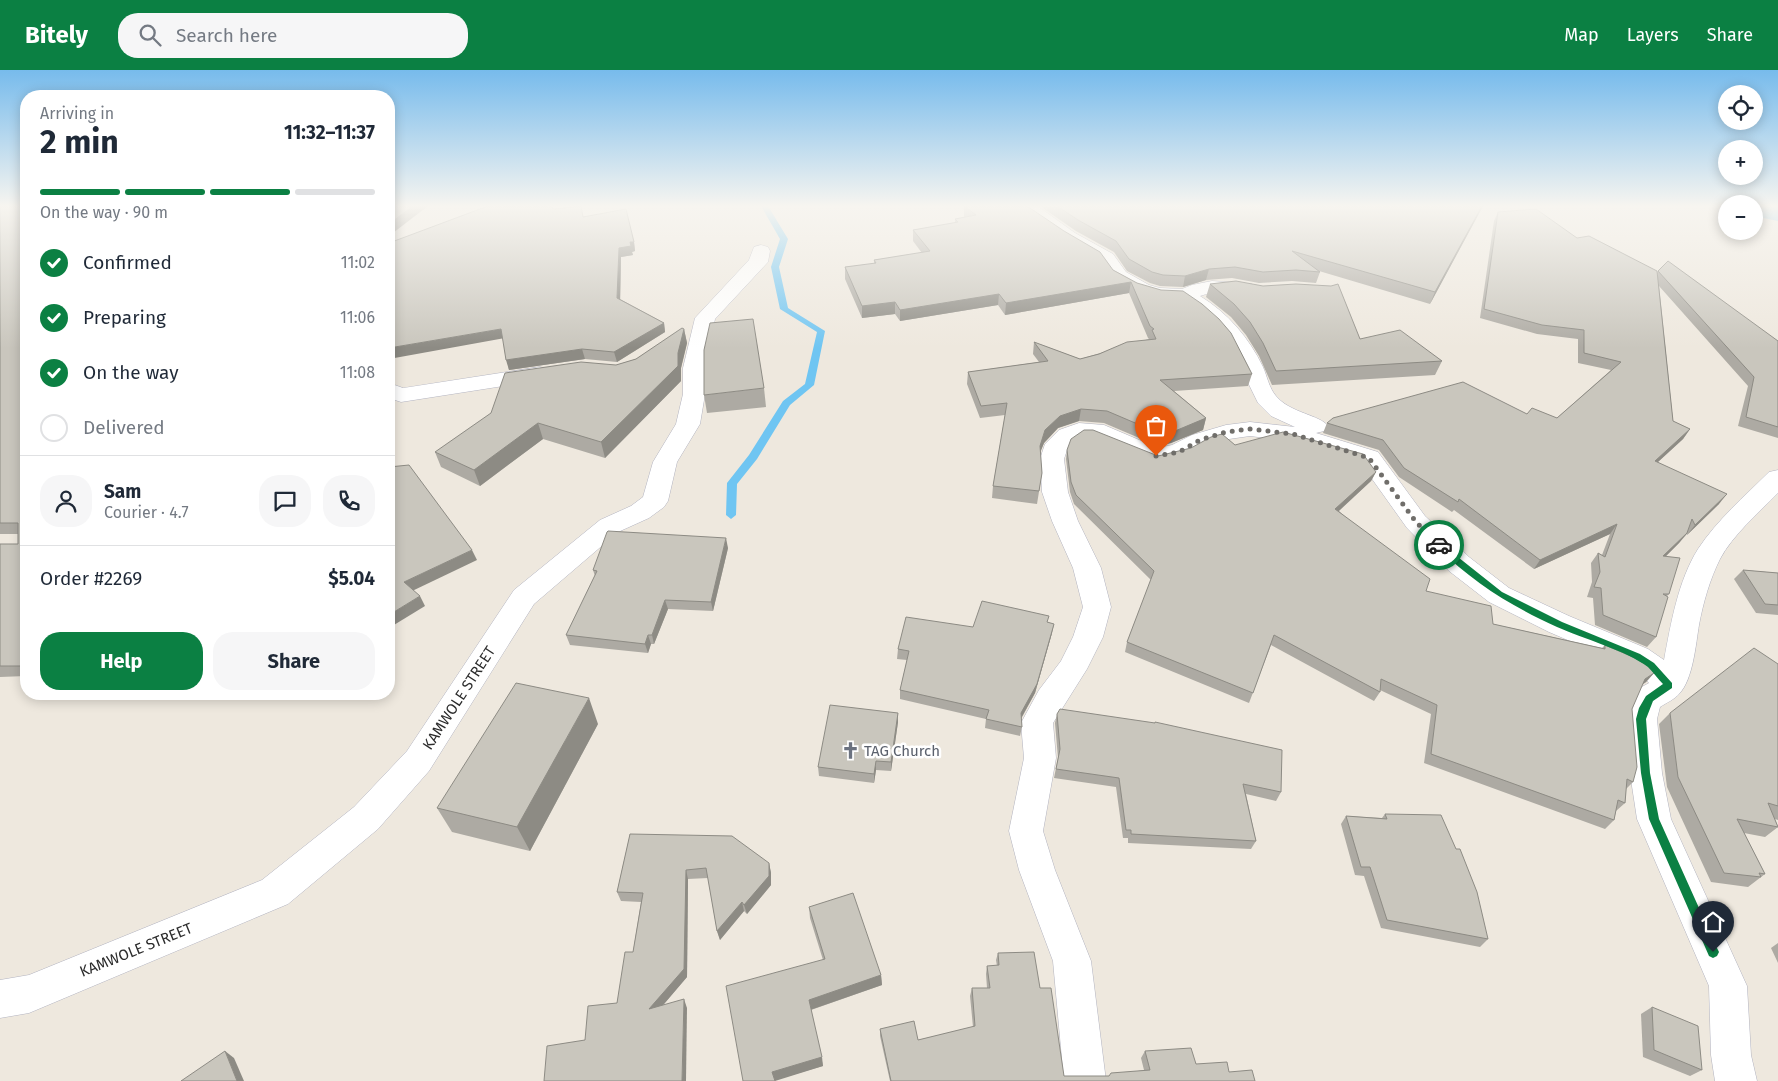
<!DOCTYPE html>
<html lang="en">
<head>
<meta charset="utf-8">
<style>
	:root { --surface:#fff; --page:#f6f6f7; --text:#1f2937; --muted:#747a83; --line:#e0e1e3; --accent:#0b8043 }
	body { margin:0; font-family:"Fira Sans",sans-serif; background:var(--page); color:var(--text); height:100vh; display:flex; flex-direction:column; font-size:19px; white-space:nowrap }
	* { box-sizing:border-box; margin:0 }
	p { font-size:16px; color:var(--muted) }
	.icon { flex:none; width:28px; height:28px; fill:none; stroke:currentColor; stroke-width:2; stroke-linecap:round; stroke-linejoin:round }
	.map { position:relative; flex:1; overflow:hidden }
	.side { position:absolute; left:20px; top:20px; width:375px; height:610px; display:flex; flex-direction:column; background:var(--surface); border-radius:20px; box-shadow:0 2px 12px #0003 }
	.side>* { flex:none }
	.controls { position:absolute; left:1718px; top:15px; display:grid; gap:10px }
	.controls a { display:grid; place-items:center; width:45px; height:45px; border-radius:50%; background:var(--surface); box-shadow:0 2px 12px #0003; font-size:25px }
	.pin { position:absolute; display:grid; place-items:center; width:42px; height:42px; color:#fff; margin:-51px -21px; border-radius:50% 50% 50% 0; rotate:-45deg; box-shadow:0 0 5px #0007 }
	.pin .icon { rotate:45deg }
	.courier { position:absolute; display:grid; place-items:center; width:50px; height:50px; margin:-25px; border:4px solid #0b8043; border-radius:50%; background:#fff; color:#222; box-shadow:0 1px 6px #0007 }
	.head em { font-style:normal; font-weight:700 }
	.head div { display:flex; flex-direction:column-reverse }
	.head { display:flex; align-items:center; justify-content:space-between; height:85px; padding:0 20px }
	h1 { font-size:32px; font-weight:700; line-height:38px }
	.bar { display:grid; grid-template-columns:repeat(4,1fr); gap:8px 5px; align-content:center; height:60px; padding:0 20px }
	.bar i { height:6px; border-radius:4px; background:var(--line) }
	.bar .selected { background:var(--accent) }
	.bar p { grid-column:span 4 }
	.line { display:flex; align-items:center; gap:12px; padding:0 20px; border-top:1px solid var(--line) }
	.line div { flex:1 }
	.round { display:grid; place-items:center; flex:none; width:52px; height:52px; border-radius:20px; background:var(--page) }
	ol { padding:0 20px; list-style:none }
	li { display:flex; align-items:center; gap:15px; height:55px }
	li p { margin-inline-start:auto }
	li .icon { padding:5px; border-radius:50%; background:var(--accent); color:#fff; stroke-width:4 }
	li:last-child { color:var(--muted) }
	li i { width:28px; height:28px; border:2px solid var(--line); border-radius:50% }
	.primary-button { display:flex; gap:10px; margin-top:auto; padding:10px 20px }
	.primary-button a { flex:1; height:58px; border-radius:20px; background:var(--accent); color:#fff; font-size:20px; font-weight:700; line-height:58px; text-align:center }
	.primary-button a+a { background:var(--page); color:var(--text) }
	header { display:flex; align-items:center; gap:30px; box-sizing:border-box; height:70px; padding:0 25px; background:var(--accent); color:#fff }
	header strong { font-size:24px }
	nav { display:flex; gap:28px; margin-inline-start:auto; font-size:18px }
	.search { width:350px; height:45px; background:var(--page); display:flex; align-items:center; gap:12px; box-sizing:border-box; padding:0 18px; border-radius:20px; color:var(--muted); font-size:19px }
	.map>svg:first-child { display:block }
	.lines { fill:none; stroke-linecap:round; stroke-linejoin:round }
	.stream { fill:#6fc5f2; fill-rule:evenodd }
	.river { fill:#6fc5f2; fill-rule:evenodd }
	.minor-casing { stroke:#b2b3c0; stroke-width:1 }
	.minor { fill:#fff; fill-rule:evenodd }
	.wall { fill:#adaaa3 }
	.shaded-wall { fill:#8d8b84 }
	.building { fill:#c9c6bd; stroke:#8d8b84 }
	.route { fill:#0b8043 }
	.done { stroke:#706e6a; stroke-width:5; stroke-dasharray:0 9 }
	.labels { text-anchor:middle; stroke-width:5; stroke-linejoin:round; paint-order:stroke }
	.street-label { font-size:15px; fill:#2c2c2c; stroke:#fff }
	.worship-label { font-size:15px; fill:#5b616d; stroke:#fff; text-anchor:start }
</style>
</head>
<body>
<header>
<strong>Bitely</strong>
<div class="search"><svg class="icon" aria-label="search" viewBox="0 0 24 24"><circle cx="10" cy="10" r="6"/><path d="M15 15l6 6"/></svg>Search here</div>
<nav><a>Map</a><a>Layers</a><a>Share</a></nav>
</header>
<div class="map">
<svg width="1778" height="1011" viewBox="0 0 1778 1011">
	<rect width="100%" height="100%" fill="#eee8de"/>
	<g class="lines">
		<path class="stream" d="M761,136H768L788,169L779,197L788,238L825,261L814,315L790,335L757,389L737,414L736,445L731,449L726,445L727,413L749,385L783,331L805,314L817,262L780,239L771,197L780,169Z"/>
		<path class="river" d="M1754,136H1778V151L1754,146Z"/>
		<defs>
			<g id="minor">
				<path d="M1013,136H1036L1043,140L1075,163L1113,184L1126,202L1149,215L1160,218L1182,219L1192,215L1212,211L1252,214L1255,218L1252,222C1235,226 1217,219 1200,226C1228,243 1249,268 1263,297C1267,306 1269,318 1276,326C1290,343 1320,345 1328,356L1324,361L1316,363L1378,382L1425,446L1469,487L1509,518L1569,546L1648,579L1664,590C1671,553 1678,511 1698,479C1717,450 1745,426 1769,402L1778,400V423C1760,441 1732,466 1720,489C1710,509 1703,533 1699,555C1696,573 1693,610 1679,624C1675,629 1666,633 1660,637L1657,649L1662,703L1671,749L1747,916L1751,985L1757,1011H1715L1711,985L1709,916L1637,749L1630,703L1625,649L1638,619L1649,613L1640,603L1626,595L1549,562L1489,532L1449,501L1407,458L1360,392L1290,371L1250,366L1229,369L1208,375L1188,386L1156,394L1092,367H1082L1068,377L1064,389L1068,422L1078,451L1101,498L1111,537L1103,567L1087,599L1053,653L1056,688L1043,761L1055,800L1091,891L1106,1011H1064L1053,891L1019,800L1009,761L1024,688L1021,653L1039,620L1061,591L1073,567L1083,537L1073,498L1052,451L1042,422L1040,389L1045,374L1059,360L1079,353L1104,355L1158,378L1172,375L1192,365L1226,355L1250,352L1295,357L1271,346L1258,333L1229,274L1217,259L1200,244L1181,231L1159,230L1135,223L1112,210L1099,192L1063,171Z"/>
				<path d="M761,175L768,177L770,181L768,192L715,249L705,298V324L700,354L677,392L668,431L664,437L649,448L618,462L534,534L429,701L378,759L288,834L29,943L0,948V910L29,905L262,810L354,737L407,681L514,520L600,450L631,436L643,427L653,392L676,354L683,324V298L695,248L749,190L754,177Z"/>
				<path d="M540,297L548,299L551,304L548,309L401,332L389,328V313L403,318Z"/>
			</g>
		</defs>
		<use href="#minor" class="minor-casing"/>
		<use href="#minor" class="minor"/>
	</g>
	<g class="wall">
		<path d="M0,136H26V606L0,607V474H18V464H0Z"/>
		<path d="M964,136L1113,200L1137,213L1252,304L1248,316L1174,321L1206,348L1203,360L1171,373L1158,376L1104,353L1079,351L1058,358L1044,373L1040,382L1042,403L1037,434L992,428L993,416L1005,345L980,348L967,314L968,302L1039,292L1033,284L1034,272L1080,289L1149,269L1148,268L1129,223L1005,245L998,235L900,251L895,244L862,248L845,209V197L874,194V190L922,183L913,171V160L955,153V149L964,148Z"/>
		<path d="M1040,136H1483L1430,234L1319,201L1320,202L1316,213L1292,211L1259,213L1232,208L1206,210L1183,217L1160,216L1150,213L1127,201L1114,182L1076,161Z"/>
		<path d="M554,139L584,147L634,172L635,181L632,182L633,185L621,187L620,229L664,253L665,262L617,292L585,289L509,300L503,269Z"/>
		<path d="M1498,142L1577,168L1657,203L1658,201L1778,271V368L1738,356L1748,316L1659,216L1673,351L1690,359L1683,369L1658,392L1719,434L1687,465V464L1679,473L1665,487L1669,524L1667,526L1656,567L1647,577L1595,555L1593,528L1587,527L1592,512L1591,493L1598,483L1602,485L1610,464L1534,499L1454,440L1452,442L1399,407L1379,380L1323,363L1327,353L1527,344L1557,348L1611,300L1578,293V269L1537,264L1480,248L1494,151Z"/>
		<path d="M1210,214L1360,269L1442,291L1435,305L1272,315L1259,286L1246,265L1231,247L1206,227Z"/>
		<path d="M684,259L687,273L681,298V311L605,388L543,369L480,416L441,397L435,382L616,295L636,289Z"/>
		<path d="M764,318L766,337L707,343L704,325Z"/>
		<path d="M1235,375L1376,402L1371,411L1339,441L1426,521L1493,554L1602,578L1605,575L1654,603L1646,612L1642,615L1632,639L1633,712L1626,719L1625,733L1616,741L1614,750L1605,759L1424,693L1431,644L1380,620V622L1374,631L1271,575L1249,633L1125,582L1127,572L1151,510L1074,434L1070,422L1066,389L1067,380L1158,386Z"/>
		<path d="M728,478L713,541L668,539L654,574H651L648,583L570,575L566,565L595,506L593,500Z"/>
		<path d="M1743,500L1778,503V545L1756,543L1734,509Z"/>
		<path d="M1048,552L1052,563L1035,623L1021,649L1022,657L1020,666L985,658L986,649L900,629V620L907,590L897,589L898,579L973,557Z"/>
		<path d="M1778,594V750L1775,749L1778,757L1765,767L1744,763L1765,804L1748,817L1711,812L1667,717L1659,654L1670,643Z"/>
		<path d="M898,643V652L891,701L876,700L874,713L819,706L818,697Z"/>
		<path d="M1057,644L1281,722L1276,731L1246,724L1256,771L1251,779L1128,773V768H1123L1116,717L1054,708L1058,688L1055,653Z"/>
		<path d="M598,654L530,781L452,762L437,738Z"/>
		<path d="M1385,744L1488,869L1480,877L1381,858L1364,806L1355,805L1341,754L1346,746L1382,748Z"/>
		<path d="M630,764L769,793L771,803V815L747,844L744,841L720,870L717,861L708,808L688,809L687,907L663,935L687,938L585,970L617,933L633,882L641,832L621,831L617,822Z"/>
		<path d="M809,837L881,905L882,915L811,940L823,996L775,1010L743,1011L823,890L810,848Z"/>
		<path d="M1778,873V893L1771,878Z"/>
		<path d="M998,883L1040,918L1064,1006H1109L1144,1000L1141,988L1145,981L1196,994L1229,1002L1255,1011H890L880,966V959L918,970L973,957L970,926L972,918H987L986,904L987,896H997L996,890Z"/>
		<path d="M1652,937L1702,1000L1690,1006L1643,987L1641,944Z"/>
	</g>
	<g class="shaded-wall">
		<path d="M413,136H428L389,166V154Z"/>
		<path d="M1482,136H1483L1430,234L1435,222Z"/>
		<path d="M630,172H634L635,181L632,182L633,185L621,187L620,237L617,228L619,178Z"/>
		<path d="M1209,199L1206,210L1183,217L1185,206Z"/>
		<path d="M1131,212L1129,223L1005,245L1006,233Z"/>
		<path d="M999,224L998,235L900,251V240Z"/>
		<path d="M895,232V244L862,248V236Z"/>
		<path d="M664,253L665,262L617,292L614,282Z"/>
		<path d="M501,259L505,268L389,289V278Z"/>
		<path d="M684,259L687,273L681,298V311L605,388L601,372L678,283Z"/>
		<path d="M582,279L585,289L509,300L506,290Z"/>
		<path d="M1081,339L1079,351L1058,358L1044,373L1038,388L1040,376L1045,360L1060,346Z"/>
		<path d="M1206,348L1203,360L1171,373L1158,376L1161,364Z"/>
		<path d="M538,353L543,369L480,416L474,400Z"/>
		<path d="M1690,359L1683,369L1648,401L1655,391Z"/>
		<path d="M1376,402L1371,411L1331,448L1335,439Z"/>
		<path d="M1727,424L1719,434L1687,465L1695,455Z"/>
		<path d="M1617,454L1610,464L1534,499L1540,490Z"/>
		<path d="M1687,463L1679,473L1656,496L1663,486Z"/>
		<path d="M726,468L728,478L713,541L711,532Z"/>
		<path d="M472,480L477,490L410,522L404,512Z"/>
		<path d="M420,526L425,536L389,558V545Z"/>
		<path d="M665,530L668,539L654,574L652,565Z"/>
		<path d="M1054,554L1052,563L1035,623L1019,652L1021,643Z"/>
		<path d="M648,565L651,574L648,583L645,574Z"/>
		<path d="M1654,603L1646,612L1636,618L1645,609Z"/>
		<path d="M589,628L598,654L530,781L517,757Z"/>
		<path d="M898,643V652L891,701V692Z"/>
		<path d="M876,691V700L874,713V704Z"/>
		<path d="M769,793L771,803V815L747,844L744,835Z"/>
		<path d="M686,800L688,809L687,907L653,947L649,939Z"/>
		<path d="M742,832L744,841L720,870L717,861Z"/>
		<path d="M881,905L882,915L810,940L809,930Z"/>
		<path d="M684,929L687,938L686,1011H682Z"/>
		<path d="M225,981L234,988L244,1011H237Z"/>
		<path d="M822,987L823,996L775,1011L772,1002Z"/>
	</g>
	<g class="building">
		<path d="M0,136H26V596H0V474H18V453H0Z"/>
		<path d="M389,136H413L389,154Z"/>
		<path d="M488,136H550L554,139L581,136L583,147L626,139L634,172H630L631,176L619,178L617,228L664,253L614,282L582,279L506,290L501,259L389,278V173Z"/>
		<path d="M964,136H1027L1064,161L1100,182L1113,200L1137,213L1161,220L1183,221L1202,234L1219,249L1231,263L1252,304L1160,310L1206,348L1175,361L1161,364L1107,341L1081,339L1060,346L1045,360L1040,376L1042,403L1039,421L993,416L1007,333L981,336L968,302L1048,291L1034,272L1080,289L1099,284L1127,272L1156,269L1152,260L1154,259L1150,256L1131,212L1006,233L999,224L900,240L895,232L862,236L845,197L876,193L874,190L930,181L913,160L958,152L955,149L976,145Z"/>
		<path d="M1057,136H1482L1435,222L1292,181L1320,202L1296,200L1263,202L1235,197L1209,199L1185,206L1163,205L1152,202L1129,189L1116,171L1078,150Z"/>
		<path d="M1536,139L1577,168L1589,166L1657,201L1673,351L1690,359L1655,391L1727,424L1695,455L1692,449L1687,463L1663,486L1680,488L1669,524H1663L1668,527L1656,567L1603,545L1601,518L1594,517L1600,502L1598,483L1605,487L1617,454L1540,490L1459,429L1458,432L1404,398L1383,370L1327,353L1333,348L1463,312L1527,344L1532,338L1557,348L1621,292L1584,283V260L1542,255L1484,239L1498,142Z"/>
		<path d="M1668,191L1778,271V357L1746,347L1754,307L1658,201Z"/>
		<path d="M1236,211L1263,216L1296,214L1331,216L1338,214L1360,269L1400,260L1442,291L1276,301L1263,273L1250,252L1234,234L1210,214Z"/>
		<path d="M753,249L764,318L704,325V280L710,253Z"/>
		<path d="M682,258L684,259L678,283V296L601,372L538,353L474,400L435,382L491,343L505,303L581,292L616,295L636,289Z"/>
		<path d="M1084,360H1093L1158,386L1191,378L1211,367L1222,364L1235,375L1283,362L1363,384L1376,402L1335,439L1430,509L1426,521L1491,536L1493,554L1605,579V575L1633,587L1647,595L1654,603L1645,609L1632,639L1637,697L1633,712L1627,709L1625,733L1618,730L1614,750L1431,684L1437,635L1381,609L1380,622L1274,565L1253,623L1127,572L1154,501L1076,425L1071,412L1067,380L1071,369Z"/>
		<path d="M409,395L472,480L404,512L420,526L389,545V397Z"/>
		<path d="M608,461L726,468L711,532L665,530L652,565H648L645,574L566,565L597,501L593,500L607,462Z"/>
		<path d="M1743,500L1778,503V535L1765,534Z"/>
		<path d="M982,531L1049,546L1047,552L1054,554L1037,614L1021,643L1022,657L986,649L989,640L900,620L909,581L898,579L906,547L973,557Z"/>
		<path d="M1754,578L1778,594V736L1768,733L1778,757L1737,749L1765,804L1759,803L1761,807L1724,803L1678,707L1670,643Z"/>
		<path d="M516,613L589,628L517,757L437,738Z"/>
		<path d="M830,635L898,643L891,692L876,691L874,704L818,697Z"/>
		<path d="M1060,639L1155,653V652L1282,680L1281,722L1243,714L1256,771L1131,764V760H1126L1119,708L1056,699L1060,679L1057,644Z"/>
		<path d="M1385,744L1441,745L1456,779H1460L1477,822L1488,869L1387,850L1370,797H1361L1346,746L1387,749Z"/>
		<path d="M630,764L732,766L769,793V806L744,835L742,832L717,861L706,798L686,800L684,899L649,939L684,929L682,1011H544L547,976L585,970L588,936L617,933L625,882H633L643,823L617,822Z"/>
		<path d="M853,823L881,905L809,930L822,987L772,1002L775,1011H743L726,916L825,889L809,837Z"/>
		<path d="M1034,882L1040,918H1051L1064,1006H1109L1111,1003L1150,1000L1145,981L1191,978L1196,994L1227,992L1229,1002L1252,1000L1255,1011H891L880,959L914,951L918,970L975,956L972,918H990L987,896L999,895L998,883Z"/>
		<path d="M1652,937L1698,956L1702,1000L1654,980Z"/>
		<path d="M225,981L237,1011H181Z"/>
	</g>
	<linearGradient id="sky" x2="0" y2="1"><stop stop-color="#77bbec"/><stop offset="0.49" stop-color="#f7f5f0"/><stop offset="1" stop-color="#f7f5f0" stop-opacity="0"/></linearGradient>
	<rect width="1778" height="278" fill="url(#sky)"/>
	<path class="route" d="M1439,472L1502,522L1562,552L1640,584L1654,593L1672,613V618L1653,631L1646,649L1650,703L1659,749L1717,878L1719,882L1717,886L1713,888L1709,886L1649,749L1641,703L1636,649L1639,638L1646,626L1663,614C1658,609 1653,602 1648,597C1627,581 1582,568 1557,557C1509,535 1474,513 1437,477V473Z"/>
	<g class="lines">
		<path class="done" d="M1156,386L1179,382L1200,370L1226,362L1250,359L1293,364L1369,388L1416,452L1439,475"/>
	</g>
	<defs>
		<symbol id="church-bare" viewBox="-9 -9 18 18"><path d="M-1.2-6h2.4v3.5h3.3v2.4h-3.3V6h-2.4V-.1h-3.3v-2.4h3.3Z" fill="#6b7280" stroke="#fff" stroke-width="2.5" paint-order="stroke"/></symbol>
	</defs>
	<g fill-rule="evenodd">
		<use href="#church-bare" x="838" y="668" width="25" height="25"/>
	</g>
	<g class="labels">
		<g class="street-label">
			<text transform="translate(459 628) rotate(-57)" y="5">KAMWOLE STREET</text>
			<text transform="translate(136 880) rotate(-22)" y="5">KAMWOLE STREET</text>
		</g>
		<g class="worship-label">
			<text x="864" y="686">TAG Church</text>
		</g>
	</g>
</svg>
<div class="controls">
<a><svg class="icon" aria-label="locate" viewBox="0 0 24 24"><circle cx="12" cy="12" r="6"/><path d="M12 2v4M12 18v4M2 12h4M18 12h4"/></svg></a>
<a>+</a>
<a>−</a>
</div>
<div class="pin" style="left:1156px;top:386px;background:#ea580c"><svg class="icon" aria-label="bag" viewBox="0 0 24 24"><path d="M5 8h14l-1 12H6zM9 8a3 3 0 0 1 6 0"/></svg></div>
<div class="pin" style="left:1713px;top:882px;background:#1f2937"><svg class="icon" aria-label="home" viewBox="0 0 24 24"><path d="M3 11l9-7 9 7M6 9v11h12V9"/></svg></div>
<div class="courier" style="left:1439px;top:475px"><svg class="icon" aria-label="car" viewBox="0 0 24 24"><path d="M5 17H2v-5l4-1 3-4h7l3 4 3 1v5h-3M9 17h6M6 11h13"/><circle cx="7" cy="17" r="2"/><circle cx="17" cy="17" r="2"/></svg></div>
<section class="side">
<div class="head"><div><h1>2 min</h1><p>Arriving in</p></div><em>11:32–11:37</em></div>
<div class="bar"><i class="selected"></i><i class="selected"></i><i class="selected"></i><i></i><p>On the way · 90 m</p></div>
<ol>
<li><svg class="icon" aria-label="check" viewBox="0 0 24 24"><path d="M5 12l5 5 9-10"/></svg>Confirmed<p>11:02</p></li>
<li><svg class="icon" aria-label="check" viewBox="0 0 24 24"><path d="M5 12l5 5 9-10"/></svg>Preparing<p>11:06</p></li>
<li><svg class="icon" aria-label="check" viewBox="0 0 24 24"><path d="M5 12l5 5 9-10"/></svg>On the way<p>11:08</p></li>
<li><i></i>Delivered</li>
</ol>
<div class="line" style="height:90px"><a class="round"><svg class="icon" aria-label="person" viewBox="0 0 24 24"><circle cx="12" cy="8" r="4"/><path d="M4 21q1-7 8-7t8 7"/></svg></a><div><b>Sam</b><p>Courier · 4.7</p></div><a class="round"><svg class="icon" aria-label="chat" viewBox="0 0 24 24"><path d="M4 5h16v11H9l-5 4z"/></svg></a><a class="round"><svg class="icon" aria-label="phone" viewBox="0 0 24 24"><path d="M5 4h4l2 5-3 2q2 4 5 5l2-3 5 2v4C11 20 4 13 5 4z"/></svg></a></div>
<div class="line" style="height:65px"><div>Order #2269</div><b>$5.04</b></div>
<div class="primary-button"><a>Help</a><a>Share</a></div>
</section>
</div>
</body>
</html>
